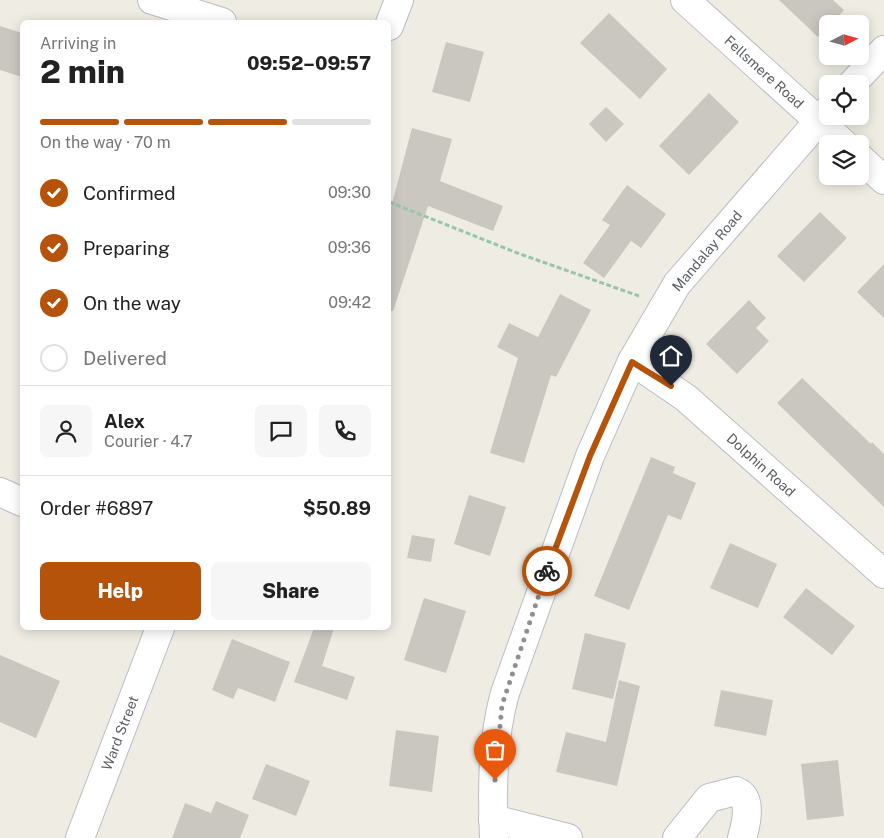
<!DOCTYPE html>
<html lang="en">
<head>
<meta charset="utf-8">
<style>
	:root { --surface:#fff; --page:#f6f6f6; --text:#222; --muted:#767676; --line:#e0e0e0; --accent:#b45309 }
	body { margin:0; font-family:"Public Sans",sans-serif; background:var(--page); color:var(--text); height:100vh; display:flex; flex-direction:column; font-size:19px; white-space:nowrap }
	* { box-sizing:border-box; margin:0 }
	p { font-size:16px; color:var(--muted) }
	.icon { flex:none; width:28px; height:28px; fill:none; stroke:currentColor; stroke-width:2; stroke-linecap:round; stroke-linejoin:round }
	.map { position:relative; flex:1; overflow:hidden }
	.side { position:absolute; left:20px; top:20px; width:371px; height:610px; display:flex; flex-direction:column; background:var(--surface); border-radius:8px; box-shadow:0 2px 12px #0003 }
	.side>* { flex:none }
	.needle { width:32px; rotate:84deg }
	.controls { position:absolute; left:819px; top:15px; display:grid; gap:10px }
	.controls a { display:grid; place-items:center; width:50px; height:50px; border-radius:8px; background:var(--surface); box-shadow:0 2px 12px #0003; font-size:25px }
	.pin { position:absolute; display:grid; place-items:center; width:42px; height:42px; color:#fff; margin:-51px -21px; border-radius:50% 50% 50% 0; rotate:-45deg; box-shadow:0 0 5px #0007 }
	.pin .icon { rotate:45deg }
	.courier { position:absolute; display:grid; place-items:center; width:50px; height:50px; margin:-25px; border:4px solid #b45309; border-radius:50%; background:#fff; color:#222; box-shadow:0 1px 6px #0007 }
	.headline em { font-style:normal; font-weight:800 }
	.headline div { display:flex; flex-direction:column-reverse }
	.headline { display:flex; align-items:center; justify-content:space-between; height:85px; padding:0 20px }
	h1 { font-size:32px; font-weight:800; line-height:38px }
	.bar { display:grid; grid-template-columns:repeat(4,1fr); gap:8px 5px; align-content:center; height:60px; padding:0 20px }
	.bar i { height:6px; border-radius:4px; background:var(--line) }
	.bar .active { background:var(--accent) }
	.bar p { grid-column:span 4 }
	.line { display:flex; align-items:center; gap:12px; padding:0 20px; border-top:1px solid var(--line) }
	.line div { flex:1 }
	.round { display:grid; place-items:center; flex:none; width:52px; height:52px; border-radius:8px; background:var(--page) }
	ol { padding:0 20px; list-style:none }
	li { display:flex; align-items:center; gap:15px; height:55px }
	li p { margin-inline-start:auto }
	li .icon { padding:5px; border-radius:50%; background:var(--accent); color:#fff; stroke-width:4 }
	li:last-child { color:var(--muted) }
	li i { width:28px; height:28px; border:2px solid var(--line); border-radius:50% }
	.cta { display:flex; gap:10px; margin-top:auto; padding:10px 20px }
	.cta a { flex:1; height:58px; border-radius:8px; background:var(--accent); color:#fff; font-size:20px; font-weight:800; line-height:58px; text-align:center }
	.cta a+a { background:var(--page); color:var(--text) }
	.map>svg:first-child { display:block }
	.building { fill:#cac7c0 }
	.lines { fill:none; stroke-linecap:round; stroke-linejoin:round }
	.minor-casing { stroke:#bbbcc2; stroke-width:30 }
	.path { stroke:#96c6a9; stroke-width:3; stroke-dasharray:5 2.5; stroke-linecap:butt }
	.minor { stroke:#fff; stroke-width:28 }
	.done { stroke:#8f9090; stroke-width:5; stroke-dasharray:0 9 }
	.route { stroke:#b45309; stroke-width:6 }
	.labels { text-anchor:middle; stroke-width:5; stroke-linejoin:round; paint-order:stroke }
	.street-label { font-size:14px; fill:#5b5e64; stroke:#fff }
</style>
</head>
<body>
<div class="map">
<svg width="884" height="838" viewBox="0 0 884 838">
	<rect width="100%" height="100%" fill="#efede3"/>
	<g class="building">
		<path d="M779,0H833L844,10L831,24H828V27L818,37Z"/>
		<path d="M609,13L667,69L640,99L580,43Z"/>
		<path d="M0,26L22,33V77L0,70Z"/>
		<path d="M446,42L484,52L470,102L432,92Z"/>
		<path d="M709,93L739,122L689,175L659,146Z"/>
		<path d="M606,107L624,124L606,142L589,124Z"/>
		<path d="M412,128L452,139L440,181L503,206L493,231L428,206L393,311H389V215Z"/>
		<path d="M627,185L666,214L641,248L631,241L604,278L583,263L610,225L602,220Z"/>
		<path d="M820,212L847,238L804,282L777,256Z"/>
		<path d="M884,264V318L857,292Z"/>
		<path d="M560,294L591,310L556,377L551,375L524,463L490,453L518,358L497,347L509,323L538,337Z"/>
		<path d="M749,300L766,318L756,328L769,341L737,374L706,344Z"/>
		<path d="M802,378L871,444L872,442L884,454V507L777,403Z"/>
		<path d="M651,457L675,467L673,473L696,483L681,520L668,515L629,610L594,596Z"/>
		<path d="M469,495L506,507L490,556L454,544Z"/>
		<path d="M412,535L435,539L431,562L407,558Z"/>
		<path d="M730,543L777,564L758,608L710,588Z"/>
		<path d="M806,588L855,626L832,655L783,617Z"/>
		<path d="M424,598L466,611L446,673L404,660Z"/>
		<path d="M314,628H334L322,666L355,677L347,700L294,682Z"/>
		<path d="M585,633L626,643L613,699L572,689Z"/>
		<path d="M232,639L290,662L275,702L238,688L233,699L212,690Z"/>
		<path d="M0,655L60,681L36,738L0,722Z"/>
		<path d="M619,680L640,686L617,786L556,772L566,732L606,742Z"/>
		<path d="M721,690L773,700L766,736L714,726Z"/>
		<path d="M396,730L439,736L432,792L389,786Z"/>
		<path d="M838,760L844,816L807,820L801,764Z"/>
		<path d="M266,764L310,781L296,816L252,799Z"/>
		<path d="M216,801L249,815L240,838H172L185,803L211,813Z"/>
	</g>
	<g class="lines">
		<defs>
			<g id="minor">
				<path d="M152,0L222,22"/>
				<path d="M685,0L844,144"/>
				<path d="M389,26L399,0"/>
				<path d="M852,84L884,50"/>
				<path d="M860,158L884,180"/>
				<path d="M632,361L686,398L884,574"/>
				<path d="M0,492L22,502"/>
				<path d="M493,819L568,838"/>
				<path d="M80,838L160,628"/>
				<path d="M494,838C492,791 492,739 505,693L590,456L632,361L677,284L828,110"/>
				<path d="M677,838L709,798L736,791C753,798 746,825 742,838"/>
			</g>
		</defs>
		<use href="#minor" class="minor-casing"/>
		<path class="path" d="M389,202L520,254L639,296"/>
		<use href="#minor" class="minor"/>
	</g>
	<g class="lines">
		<path class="done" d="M495,780L502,705L547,571"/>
		<path class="route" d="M547,571L590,456L632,362L671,386"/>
	</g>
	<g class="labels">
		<g class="street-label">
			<text transform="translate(764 72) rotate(42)" y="5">Fellsmere Road</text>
			<text transform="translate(707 251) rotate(-50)" y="5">Mandalay Road</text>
			<text transform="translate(761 465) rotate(42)" y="5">Dolphin Road</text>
			<text transform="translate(120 733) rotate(-69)" y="5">Ward Street</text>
		</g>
	</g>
</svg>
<div class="controls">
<a><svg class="needle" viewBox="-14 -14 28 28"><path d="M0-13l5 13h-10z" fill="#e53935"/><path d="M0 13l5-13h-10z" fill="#767676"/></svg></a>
<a><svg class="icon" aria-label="locate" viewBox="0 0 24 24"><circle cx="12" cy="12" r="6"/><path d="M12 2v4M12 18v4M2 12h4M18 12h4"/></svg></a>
<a><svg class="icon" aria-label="layers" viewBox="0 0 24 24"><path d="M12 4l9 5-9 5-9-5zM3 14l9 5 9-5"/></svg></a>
</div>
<div class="pin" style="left:495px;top:780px;background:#ea580c"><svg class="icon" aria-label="bag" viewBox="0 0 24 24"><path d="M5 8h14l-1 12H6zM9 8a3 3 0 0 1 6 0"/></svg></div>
<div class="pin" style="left:671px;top:386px;background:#1f2937"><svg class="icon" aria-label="home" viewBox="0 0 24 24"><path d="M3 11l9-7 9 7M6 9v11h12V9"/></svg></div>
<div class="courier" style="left:547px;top:571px"><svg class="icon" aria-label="bike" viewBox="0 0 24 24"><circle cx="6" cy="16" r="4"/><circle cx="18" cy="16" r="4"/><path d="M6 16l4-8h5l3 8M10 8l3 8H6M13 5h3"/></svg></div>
<section class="side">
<div class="headline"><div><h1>2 min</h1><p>Arriving in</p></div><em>09:52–09:57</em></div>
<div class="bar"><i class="active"></i><i class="active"></i><i class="active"></i><i></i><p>On the way · 70 m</p></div>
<ol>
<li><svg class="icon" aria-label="check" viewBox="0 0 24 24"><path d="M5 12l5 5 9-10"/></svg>Confirmed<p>09:30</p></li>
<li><svg class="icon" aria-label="check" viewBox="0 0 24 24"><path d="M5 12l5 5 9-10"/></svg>Preparing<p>09:36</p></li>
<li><svg class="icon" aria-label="check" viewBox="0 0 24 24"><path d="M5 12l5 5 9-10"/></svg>On the way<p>09:42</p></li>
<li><i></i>Delivered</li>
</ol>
<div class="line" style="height:90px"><a class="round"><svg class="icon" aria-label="person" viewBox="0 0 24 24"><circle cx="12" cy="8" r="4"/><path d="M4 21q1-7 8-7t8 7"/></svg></a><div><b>Alex</b><p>Courier · 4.7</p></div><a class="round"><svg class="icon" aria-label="chat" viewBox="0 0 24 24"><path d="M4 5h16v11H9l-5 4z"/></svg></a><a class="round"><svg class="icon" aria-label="phone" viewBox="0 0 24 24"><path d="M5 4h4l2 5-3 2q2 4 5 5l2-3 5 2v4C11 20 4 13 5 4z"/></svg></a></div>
<div class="line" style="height:65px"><div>Order #6897</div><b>$50.89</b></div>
<div class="cta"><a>Help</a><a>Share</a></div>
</section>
</div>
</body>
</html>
